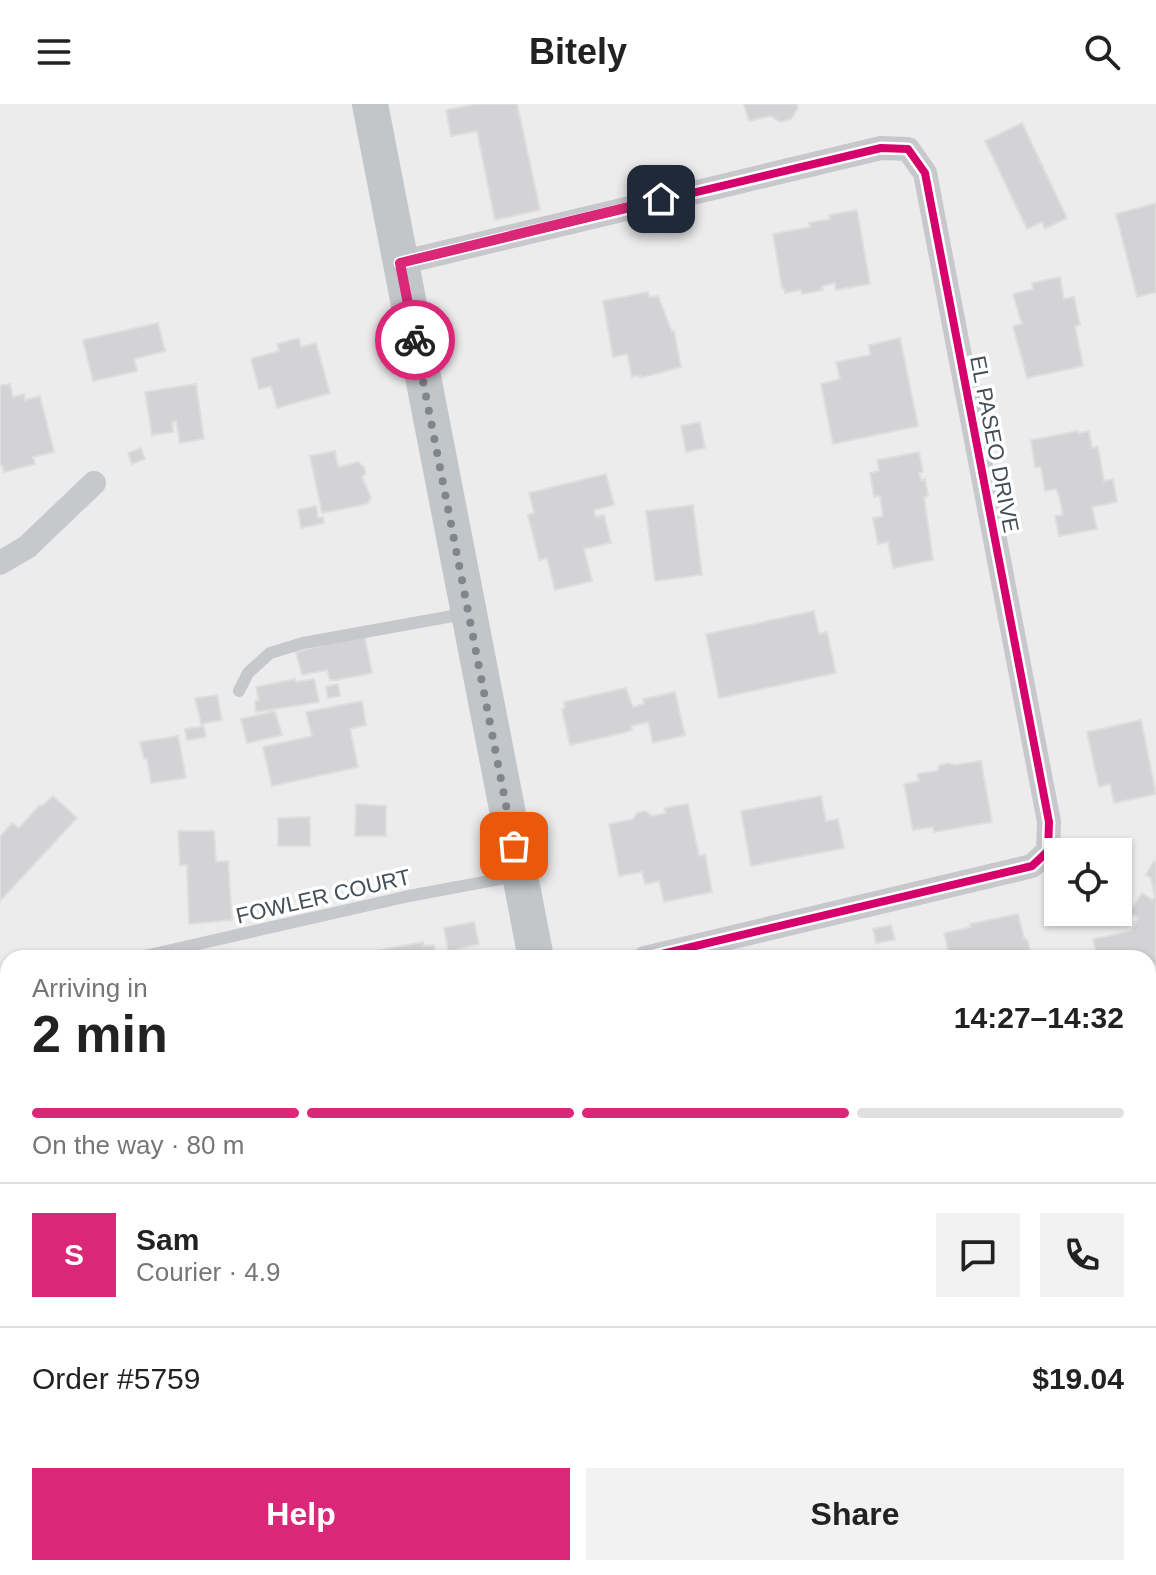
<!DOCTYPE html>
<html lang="en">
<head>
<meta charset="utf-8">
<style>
	:root { --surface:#fff; --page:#f2f2f2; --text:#222; --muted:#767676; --line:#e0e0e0; --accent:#db2777 }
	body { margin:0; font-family:Helvetica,sans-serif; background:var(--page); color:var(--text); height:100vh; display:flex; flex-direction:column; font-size:30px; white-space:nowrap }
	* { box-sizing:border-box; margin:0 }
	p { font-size:26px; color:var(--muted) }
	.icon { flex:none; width:44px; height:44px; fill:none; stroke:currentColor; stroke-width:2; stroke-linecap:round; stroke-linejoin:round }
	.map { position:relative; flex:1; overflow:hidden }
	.details { position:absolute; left:0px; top:846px; width:1156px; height:626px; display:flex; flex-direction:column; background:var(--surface); border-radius:24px 24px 0 0; box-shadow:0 2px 6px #0004 }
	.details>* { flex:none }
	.controls { position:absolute; left:1044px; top:734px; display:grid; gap:16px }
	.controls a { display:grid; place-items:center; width:88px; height:88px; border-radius:0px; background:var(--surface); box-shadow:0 2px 6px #0004; font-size:40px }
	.pin { position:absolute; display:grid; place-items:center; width:68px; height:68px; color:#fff; margin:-34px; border-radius:16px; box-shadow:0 4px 12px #0006 }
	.courier { position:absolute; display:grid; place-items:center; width:80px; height:80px; margin:-40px; border:6px solid #db2777; border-radius:50%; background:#fff; color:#222; box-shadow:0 2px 10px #0007 }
	.head em { font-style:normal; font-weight:800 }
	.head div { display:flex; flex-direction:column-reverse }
	.head { display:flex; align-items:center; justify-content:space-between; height:136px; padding:0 32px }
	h1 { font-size:52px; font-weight:800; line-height:60px }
	.bar { display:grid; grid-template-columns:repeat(4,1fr); gap:12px 8px; align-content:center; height:96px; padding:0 32px }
	.bar i { height:10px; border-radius:6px; background:var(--line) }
	.bar .on { background:var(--accent) }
	.bar p { grid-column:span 4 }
	.line { display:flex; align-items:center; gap:20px; padding:0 32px; border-top:2px solid var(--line) }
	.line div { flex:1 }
	.round { display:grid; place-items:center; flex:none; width:84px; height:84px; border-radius:0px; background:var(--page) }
	.button { display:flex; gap:16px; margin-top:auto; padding:16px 32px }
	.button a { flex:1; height:92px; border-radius:0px; background:var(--accent); color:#fff; font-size:32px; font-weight:800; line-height:92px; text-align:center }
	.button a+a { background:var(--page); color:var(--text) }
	header { display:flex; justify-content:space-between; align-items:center; height:104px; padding:0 32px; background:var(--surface); font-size:36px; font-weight:800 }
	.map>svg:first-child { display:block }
	.building { fill:#d3d3d5; stroke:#dededf; stroke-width:2 }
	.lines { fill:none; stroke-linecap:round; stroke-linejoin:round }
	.service { stroke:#c6c8cb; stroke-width:12 }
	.minor { stroke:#c6c8cb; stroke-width:24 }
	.primary { stroke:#c2c6c9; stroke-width:36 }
	.cycleway-casing { stroke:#fff; stroke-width:13 }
	.cycleway { stroke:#d6006c; stroke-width:8 }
	.done { stroke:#80868b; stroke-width:8; stroke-dasharray:0 14.4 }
	.route { stroke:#db2777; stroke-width:10 }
	.labels { text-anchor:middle; stroke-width:7; stroke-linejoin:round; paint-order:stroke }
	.street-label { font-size:22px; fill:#454f57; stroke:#fff }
</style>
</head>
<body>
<header><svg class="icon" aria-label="menu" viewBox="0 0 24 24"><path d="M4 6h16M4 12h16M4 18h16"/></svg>Bitely<svg class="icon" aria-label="search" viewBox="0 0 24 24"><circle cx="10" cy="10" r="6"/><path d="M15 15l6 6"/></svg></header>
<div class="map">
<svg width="1156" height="1471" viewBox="0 0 1156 1471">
	<rect width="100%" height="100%" fill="#edecec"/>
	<g class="building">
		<path d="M477,0H517L540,106L495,116L477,27L451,32L446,6Z"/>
		<path d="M744,0H797L798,4L791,15L780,18L771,12L749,17Z"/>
		<path d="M1022,19L1067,114L1045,125L1042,118L1027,125L985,37Z"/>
		<path d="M1156,99V188L1137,193L1116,110Z"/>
		<path d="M857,106L870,180L836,186L835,179L822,182L823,186L802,190L801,186L785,189L784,184H782L773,130L810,123L809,119L830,115L829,111Z"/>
		<path d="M1060,173L1064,195L1074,193L1080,221L1075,222L1083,262L1027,274L1013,222L1022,220L1013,190L1033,185L1032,179Z"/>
		<path d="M648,188L649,193L658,192L672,228L674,227L681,263L640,274V271L632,273L627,250L613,253L603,197Z"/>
		<path d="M158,219L165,247L134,255L137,267L93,277L83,236Z"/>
		<path d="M299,234L301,243L316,239L330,289L277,304L271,282L259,285L251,255L279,247L277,240Z"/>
		<path d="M900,234L918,322L833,340L821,280L840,275L836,258L870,251L869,241Z"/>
		<path d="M10,280L13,293L24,290L25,296L40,292L54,348L33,353L35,360L4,368L2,361H0V282Z"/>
		<path d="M196,280L204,335L180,339L176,317L172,318L173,328L152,331L145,288Z"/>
		<path d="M700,318L705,344L686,348L681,322Z"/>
		<path d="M1078,327V329L1089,327L1092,344L1098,343L1104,377L1113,375L1117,398L1092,403L1097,425L1059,432L1055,412L1063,411L1059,391L1056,385L1045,387L1041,363H1035L1031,336Z"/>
		<path d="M141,344L145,355L132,360L128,349Z"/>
		<path d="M335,347L338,363L358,358L364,363L366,369L362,373L371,394L367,400L322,409L310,352Z"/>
		<path d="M919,348L923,368L919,369L921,376L925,375L928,392L924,393L933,456L893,464L888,438L878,440L873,414L883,412L880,392L874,393L870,369L879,367L877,356Z"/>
		<path d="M606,370L614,401L594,406L596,413L604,411L611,439L584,445L592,477L555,486L547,454L539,456L528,411L534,409L529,389Z"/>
		<path d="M693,401L702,471L655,477L646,407Z"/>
		<path d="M316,402L318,414L323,413L324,419L301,424L298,406Z"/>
		<path d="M814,507L819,530L827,528L836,569L719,594L706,530Z"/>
		<path d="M364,530L372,569L337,576H330L327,566L302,571L296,548Z"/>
		<path d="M295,575L296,578L314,575L319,598L256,608L255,597L259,596L256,583Z"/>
		<path d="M338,580L340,592L328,594L326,583Z"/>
		<path d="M626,584L633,603L644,600L643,595L675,588L685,631L653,639L648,618L631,622L632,626L626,628L570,641L562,605L565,604L564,598Z"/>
		<path d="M217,591L222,616L201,620L195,594Z"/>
		<path d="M362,597L366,621L350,625L358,663L272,682L263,643L312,632L306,608Z"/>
		<path d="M275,607L282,631L247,639L241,615Z"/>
		<path d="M1141,616L1156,690L1114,699L1110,680L1099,683L1087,628Z"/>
		<path d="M204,622L206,633L187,636L185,625Z"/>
		<path d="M178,632L186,674L151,679L147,655H144L140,638Z"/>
		<path d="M981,657L992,718L934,728L933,723L913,726L904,680L919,677L917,670L937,667L940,661L949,659L954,661Z"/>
		<path d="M53,692L77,714L0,797V733L12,719L19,724L40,701L42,702Z"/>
		<path d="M821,692L826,717L838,715L844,744L751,762L741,707Z"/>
		<path d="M356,700L386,702V732H355Z"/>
		<path d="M688,700L699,752L705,750L712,788L664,798L659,777L645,780L642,768L619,772L609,720L633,715L637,709L645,707L652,712L666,709L664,704Z"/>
		<path d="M310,713V742H278V714Z"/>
		<path d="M178,727H214L216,758L228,757L232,816L189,820L187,761H180Z"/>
		<path d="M1154,757L1156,759V860L1148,862V854H1097L1093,835L1131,827L1138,814L1130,808L1142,789L1152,796L1155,793L1151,774L1146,771Z"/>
		<path d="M1018,810L1024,834L1028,837L1030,848L1028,854H950L944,829L971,823L970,820Z"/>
		<path d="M474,818L479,840L448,847L444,824Z"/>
		<path d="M891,821L895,836L876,839L873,825Z"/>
		<path d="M423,838L424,842L434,841L436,854H371L370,848Z"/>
		<path d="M8,1195V1259L0,1226V1197Z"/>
		<path d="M217,1464H270L274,1466L278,1464H319L321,1471H213L212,1465Z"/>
		<path d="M753,1464H813L815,1471H755Z"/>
	</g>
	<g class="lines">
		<g class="service">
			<path d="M239,587L248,569L270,549L303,539L464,510"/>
			<path d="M136,854L409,792L516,772"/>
		</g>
		<g class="minor">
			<path d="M400,159L881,44L908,45L925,69L1049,718L1048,747L1032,762L645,854"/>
			<path d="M0,459L27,443L94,379"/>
			<path d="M0,1113L8,1111"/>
			<path d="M1148,1145L1156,1143"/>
			<path d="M0,1439L8,1437"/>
		</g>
		<g class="primary">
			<path d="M370,0L536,854"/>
			<path d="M650,1464L652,1471"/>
		</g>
		<defs>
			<path id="cycleway" d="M400,159L881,44L908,45L925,69L1049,718L1048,747L1032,762L645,854"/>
		</defs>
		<use href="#cycleway" class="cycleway-casing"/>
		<use href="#cycleway" class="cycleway"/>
	</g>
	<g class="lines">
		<path class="done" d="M415,236L514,742"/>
		<path class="route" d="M415,236L400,159L661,95"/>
	</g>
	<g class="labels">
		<g class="street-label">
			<text transform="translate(995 340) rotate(79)" y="8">EL PASEO DRIVE</text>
			<text transform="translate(323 792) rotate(-13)" y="8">FOWLER COURT</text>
		</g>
	</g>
</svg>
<div class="controls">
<a><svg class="icon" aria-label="locate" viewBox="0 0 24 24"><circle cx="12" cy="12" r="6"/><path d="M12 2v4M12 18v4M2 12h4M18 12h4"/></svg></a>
</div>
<div class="pin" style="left:514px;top:742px;background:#ea580c"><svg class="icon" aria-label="bag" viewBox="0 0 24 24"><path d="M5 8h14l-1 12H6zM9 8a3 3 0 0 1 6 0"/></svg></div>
<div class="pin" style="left:661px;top:95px;background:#1f2937"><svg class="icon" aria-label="home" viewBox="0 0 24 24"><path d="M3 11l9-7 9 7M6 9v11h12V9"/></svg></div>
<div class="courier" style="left:415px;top:236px"><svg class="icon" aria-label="bike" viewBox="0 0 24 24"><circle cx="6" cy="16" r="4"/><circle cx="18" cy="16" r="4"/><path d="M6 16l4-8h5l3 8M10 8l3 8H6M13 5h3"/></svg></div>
<section class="details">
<div class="head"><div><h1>2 min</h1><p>Arriving in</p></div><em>14:27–14:32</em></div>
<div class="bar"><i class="on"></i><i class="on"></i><i class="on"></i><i></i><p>On the way · 80 m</p></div>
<div class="line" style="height:144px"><b class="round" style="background:var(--accent);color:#fff">S</b><div><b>Sam</b><p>Courier · 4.9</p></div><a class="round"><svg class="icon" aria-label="chat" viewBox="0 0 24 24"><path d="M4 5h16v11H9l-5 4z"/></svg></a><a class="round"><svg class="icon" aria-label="phone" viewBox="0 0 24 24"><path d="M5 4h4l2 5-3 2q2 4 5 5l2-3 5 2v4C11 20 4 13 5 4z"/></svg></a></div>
<div class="line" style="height:104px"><div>Order #5759</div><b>$19.04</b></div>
<div class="button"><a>Help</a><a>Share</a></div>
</section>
</div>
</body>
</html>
